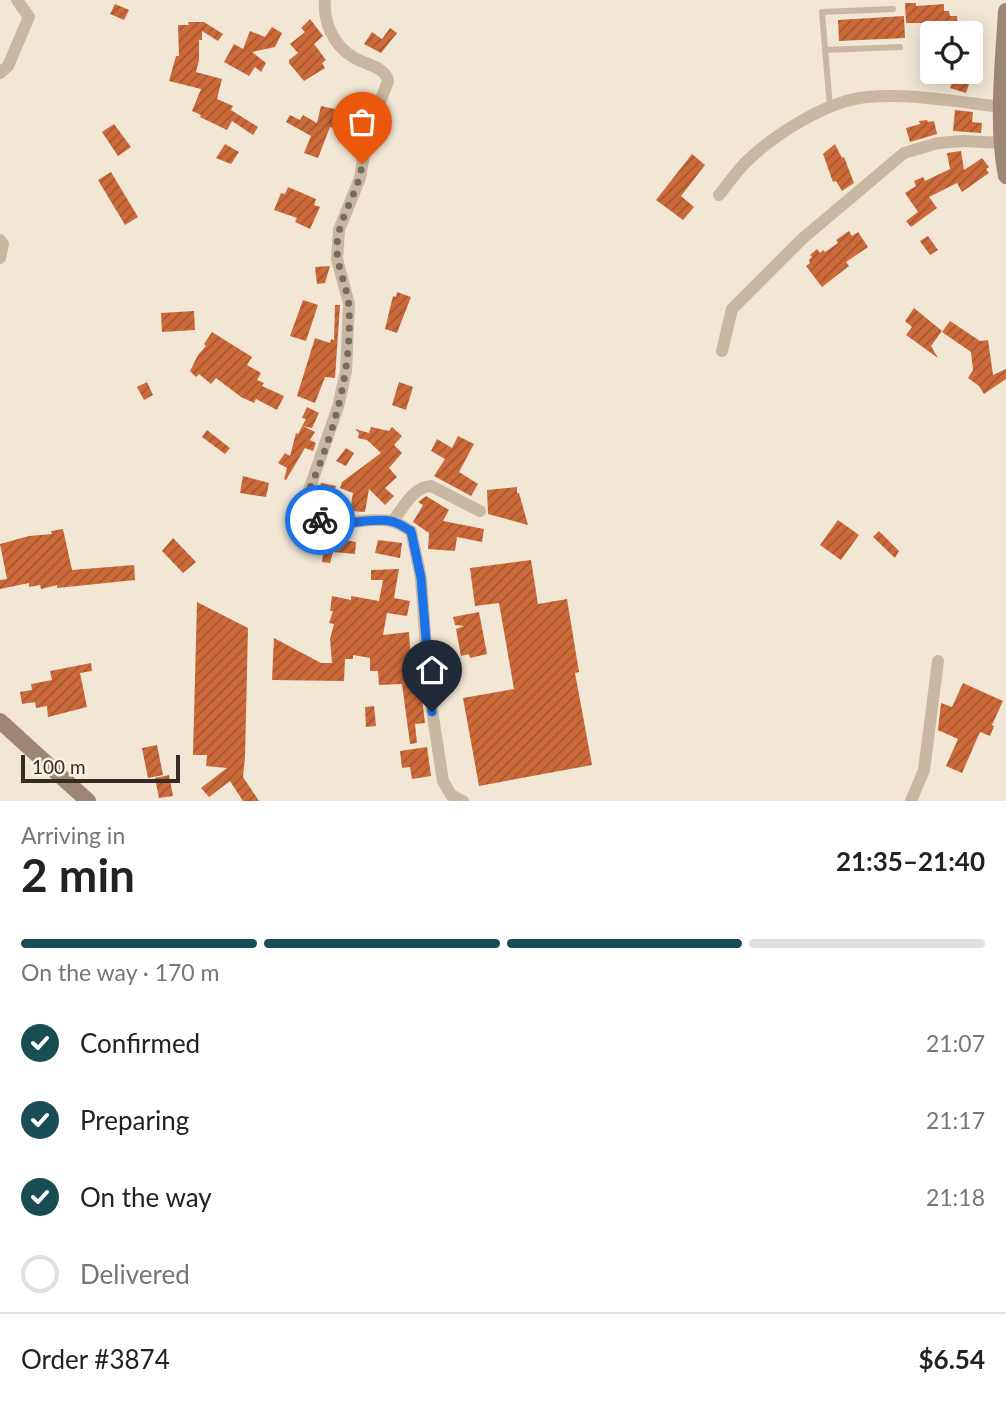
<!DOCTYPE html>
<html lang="en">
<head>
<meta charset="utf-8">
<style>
	:root { --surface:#fff; --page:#f2f2f2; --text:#222; --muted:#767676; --line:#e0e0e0; --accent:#194d56 }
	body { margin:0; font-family:Lato,sans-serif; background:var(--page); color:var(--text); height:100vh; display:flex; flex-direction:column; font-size:26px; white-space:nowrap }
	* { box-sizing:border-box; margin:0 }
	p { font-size:23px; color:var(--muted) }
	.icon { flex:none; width:38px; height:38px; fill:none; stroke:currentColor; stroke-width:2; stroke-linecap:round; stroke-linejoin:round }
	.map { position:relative; height:801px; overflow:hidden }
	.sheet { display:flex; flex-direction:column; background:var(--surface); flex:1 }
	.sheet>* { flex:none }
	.buttons { position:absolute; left:920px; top:21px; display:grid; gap:14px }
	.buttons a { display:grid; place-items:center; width:63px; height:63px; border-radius:7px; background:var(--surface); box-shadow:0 4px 18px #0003; font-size:35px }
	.scale { position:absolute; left:21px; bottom:18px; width:159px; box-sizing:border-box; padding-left:7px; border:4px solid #342b24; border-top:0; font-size:19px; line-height:24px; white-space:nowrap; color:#342b24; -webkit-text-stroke:5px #f9f1e2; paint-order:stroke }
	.pin { position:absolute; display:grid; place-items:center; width:60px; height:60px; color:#fff; margin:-72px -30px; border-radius:50% 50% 50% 0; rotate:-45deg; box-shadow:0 0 7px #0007 }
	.pin .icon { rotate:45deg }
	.courier { position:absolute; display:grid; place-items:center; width:70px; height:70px; margin:-35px; border:5px solid #1a73e8; border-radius:50%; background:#fff; color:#222; box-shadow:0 2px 9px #0007 }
	.summary em { font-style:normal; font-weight:700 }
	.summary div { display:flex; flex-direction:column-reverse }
	.summary { display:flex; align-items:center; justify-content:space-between; height:119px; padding:0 21px }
	h1 { font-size:46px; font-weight:700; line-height:52px }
	.bar { display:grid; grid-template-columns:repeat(4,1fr); gap:10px 7px; align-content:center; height:84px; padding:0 21px }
	.bar i { height:9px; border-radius:5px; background:var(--line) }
	.bar .active { background:var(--accent) }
	.bar p { grid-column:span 4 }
	.line { display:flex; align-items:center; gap:18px; padding:0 21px; border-top:2px solid var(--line) }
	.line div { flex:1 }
	ol { padding:0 21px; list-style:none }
	li { display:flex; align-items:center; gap:21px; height:77px }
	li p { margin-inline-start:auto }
	li .icon { padding:7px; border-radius:50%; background:var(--accent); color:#fff; stroke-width:4 }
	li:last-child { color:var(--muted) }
	li i { width:38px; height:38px; border:4px solid var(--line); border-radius:50% }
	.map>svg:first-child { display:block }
	.building { fill:url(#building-hatch) }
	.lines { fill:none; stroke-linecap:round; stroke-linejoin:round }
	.lane { stroke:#cab7a1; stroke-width:6 }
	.street { stroke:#cab7a1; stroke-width:12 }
	.secondary { stroke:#9d8673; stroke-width:16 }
	.done { stroke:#766d62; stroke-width:7; stroke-dasharray:0 12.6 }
	.route { stroke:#1a73e8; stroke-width:9 }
</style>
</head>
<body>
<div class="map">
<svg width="1006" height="801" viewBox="0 0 1006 801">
	<defs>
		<pattern id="building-hatch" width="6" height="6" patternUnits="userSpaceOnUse" patternTransform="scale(1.75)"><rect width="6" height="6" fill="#cc6a3a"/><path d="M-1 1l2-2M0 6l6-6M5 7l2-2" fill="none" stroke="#a65731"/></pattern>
	</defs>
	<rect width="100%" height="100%" fill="#f2e7d5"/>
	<g class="building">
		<path d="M905,3H916V6L944,4V11H949L950,16H957L958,29L950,30V33H931L930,25L923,26V23H906Z"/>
		<path d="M115,4L129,10L124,20L110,14Z"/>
		<path d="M904,16L905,38L839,41L838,20Z"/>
		<path d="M310,19L323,36L314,44L326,60L322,63L325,68L304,81L289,63V60L298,53L290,44L305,32L301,28Z"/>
		<path d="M188,22H204L223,34L218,41L202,31V40H199V60L196,72L222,79L217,99L233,106L231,110L258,127L253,135L232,121L227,130L200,117L201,115L192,111L201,89L169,81L176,56H179L178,25H189Z"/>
		<path d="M272,27L282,33L275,47L252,52L266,63L261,72L255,67L249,76L224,62L234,44L243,49L250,31L265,37Z"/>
		<path d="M390,28L397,33L381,53L364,44L372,32L382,39Z"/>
		<path d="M956,73L971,78L966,93L950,88Z"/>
		<path d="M321,106L335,109L334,115L340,116L337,129L330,127L318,158L304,153L311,136L286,122L290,115L300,120L303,115L317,123Z"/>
		<path d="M955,110L973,112L972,122L982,123L981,133L953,131Z"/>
		<path d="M927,120L928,122L934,121L937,134L910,142L906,128L920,124L919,121Z"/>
		<path d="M114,124L131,147L118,156L102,132Z"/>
		<path d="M225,144L239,152L231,164L216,158Z"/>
		<path d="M835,144L842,158L844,157L854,183L842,191L836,181L833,182L823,154Z"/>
		<path d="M961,151L964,170L982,158L989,167L986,169L989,173L962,192L957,183L929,197L937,208L911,227L906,221L918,212L905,193L916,186L914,181L923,177L925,181L950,169L947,153Z"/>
		<path d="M692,154L705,165L681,196L694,207L683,220L656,200Z"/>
		<path d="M111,172L138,217L125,225L98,180Z"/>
		<path d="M288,187L316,199L314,205L320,207L310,229L295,222L297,218L274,210L281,193L285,194Z"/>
		<path d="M849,231L852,236L858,232L868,247L846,262L849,266L822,287L806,266L810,263L809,260L812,257L810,255L817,249L820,253L823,250L825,252L838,243L836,240Z"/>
		<path d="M928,236L938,250L930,255L920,241Z"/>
		<path d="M330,266L325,283L317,284L315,267Z"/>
		<path d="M397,292L411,297L397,333L385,329L393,296L396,297Z"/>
		<path d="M303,300L318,305L306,341L290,336Z"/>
		<path d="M335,305H340L335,378L325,377L315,403L297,396L315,338L330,343L331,339L334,340Z"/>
		<path d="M914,308L942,331L931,346L938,358L906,335L912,327L905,321Z"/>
		<path d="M194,311L195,330L162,332L161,313Z"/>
		<path d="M950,321L980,341L988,340L993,375L1006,369V379L984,394L979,386L968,378L973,370L971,352L942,332Z"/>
		<path d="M212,332L252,357L247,365L261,373L257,380L264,383L262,386L284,396L277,410L256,399L254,403L241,397L216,378L211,384L199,374L196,377L190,371L198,355L206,346L204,344Z"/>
		<path d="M147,382L153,395L144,400L137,387Z"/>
		<path d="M399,382L413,387L406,410L392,405Z"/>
		<path d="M307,407L319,413L312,428L303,426L315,432L310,440L316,443L313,451L305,448L286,480L284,479L287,468L278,463L285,453L290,456L296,433L298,434L306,419L302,418Z"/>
		<path d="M371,427L389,431L392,427L402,436L394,445L402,453L389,468L397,477L385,488L394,496L385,505L369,489L365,512L350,511L353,493L340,488L342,482L381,453L367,440L358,438L359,433L355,429L369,433Z"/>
		<path d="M207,430L230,448L225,454L202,437Z"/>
		<path d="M458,436L474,444L459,472L478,484L471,496L434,476L445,459L431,451L437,439L452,448Z"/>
		<path d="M346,448L354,453L346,466L336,461Z"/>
		<path d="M243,476L269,483L266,497L240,493Z"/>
		<path d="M321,483L336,486L331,504L316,499Z"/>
		<path d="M517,487V493H519L528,525L488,514L487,490Z"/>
		<path d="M426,496L449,510L443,521L484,529L482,542L457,537L455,551L428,549L429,533L413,522L423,505L418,502Z"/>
		<path d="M838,520L859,535L841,560L820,545Z"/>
		<path d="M63,529L72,570L134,565L135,580L57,588V585L41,589L40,585L29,587V583L0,589V580L7,579L0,544L29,536L52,534L51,531Z"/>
		<path d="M326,530L334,531V538L356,542L355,554L333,552L330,563L322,562L323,554L309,552L311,542L325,544Z"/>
		<path d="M879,531L899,551L895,558L873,537Z"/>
		<path d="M173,538L196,562L183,573L162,551Z"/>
		<path d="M378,540L402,543L400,558L375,553Z"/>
		<path d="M531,560L538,604L567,599L579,672L575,673L592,765L479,786L463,698L514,689L499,603L475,606L470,568Z"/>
		<path d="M399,569L394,598L410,601L407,616L387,613L383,635L409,632L410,649L416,648L425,723L415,724L417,743L410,744L402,684L379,685L378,671H370V658L353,655V659H345L344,681L272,680L274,638L321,663H332L330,639L334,624L329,623L333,611H330L332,596L351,600V596L379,601L383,580H371V570Z"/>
		<path d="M197,602L248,628L245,757L243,777L259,801H243L230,781L209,797L201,788L227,768L206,766L207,755H193Z"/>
		<path d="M479,612L487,654L470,658L469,654L461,656L456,629L464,626L455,625L453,617Z"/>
		<path d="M91,663L92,671L80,673L87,707L48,717L47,706L36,708L35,702L22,704L20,692L32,690L31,684L52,680L50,671Z"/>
		<path d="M963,683L1003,701L992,725L994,726L990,736L980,732L962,773L946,766L958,739L938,730L941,703L952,707Z"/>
		<path d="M374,706L376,726L366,727L365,707Z"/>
		<path d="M157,745L163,775L148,778L142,748Z"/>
		<path d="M427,747L431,776L412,779L410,767L402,768L400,751Z"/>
		<path d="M169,775L173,796L159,798L155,778Z"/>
	</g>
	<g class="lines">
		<g class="lane">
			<path d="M825,50L900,47"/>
			<path d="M830,107L822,12L893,9"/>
		</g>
		<g class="street">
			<path d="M325,0C323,22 334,46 353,57C365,65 385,66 388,81L367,136L360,178L339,230L337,259L349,304L346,371L338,407L309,490L307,502L312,513C335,532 363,516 390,521C397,522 404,527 411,531L421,578L429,691L443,781L451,795L463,801"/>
			<path d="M0,73L8,66L29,17L17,0"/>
			<path d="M719,195C728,184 736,172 746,162C775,134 828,100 868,97C912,93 958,102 1002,107"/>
			<path d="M0,240L3,244L0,258"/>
			<path d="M722,351L732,309L802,239L904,153L938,143L963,141L1003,143"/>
			<path d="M393,521C403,508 413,487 431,486L480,511"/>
			<path d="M911,801L924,770L938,661"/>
		</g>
		<g class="secondary">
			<path d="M1006,11C1003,61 996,127 1006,176"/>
			<path d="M0,721L88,801"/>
		</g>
	</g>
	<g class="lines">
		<path class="done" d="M320,520C309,512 307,503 309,490C334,433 352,371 349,308C348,287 336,267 337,246C338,217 359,193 362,164"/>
		<path class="route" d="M320,520C342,529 367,517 390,521C397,522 404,527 411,531L421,578L432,712"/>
	</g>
</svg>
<div class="buttons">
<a><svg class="icon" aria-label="locate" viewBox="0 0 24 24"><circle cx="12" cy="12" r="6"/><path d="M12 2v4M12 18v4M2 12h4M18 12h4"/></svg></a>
</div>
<div class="scale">100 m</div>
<div class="pin" style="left:362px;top:164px;background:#ea580c"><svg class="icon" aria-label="bag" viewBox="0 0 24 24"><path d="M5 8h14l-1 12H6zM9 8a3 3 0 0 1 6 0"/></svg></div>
<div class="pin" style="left:432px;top:712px;background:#1f2937"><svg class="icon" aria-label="home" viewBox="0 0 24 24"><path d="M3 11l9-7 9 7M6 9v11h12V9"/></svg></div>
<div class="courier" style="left:320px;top:520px"><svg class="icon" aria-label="bike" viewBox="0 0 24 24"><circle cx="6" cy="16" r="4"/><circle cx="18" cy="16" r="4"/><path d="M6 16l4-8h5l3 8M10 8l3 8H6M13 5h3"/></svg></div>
</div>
<section class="sheet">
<div class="summary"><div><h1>2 min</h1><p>Arriving in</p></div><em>21:35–21:40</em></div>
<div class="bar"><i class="active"></i><i class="active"></i><i class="active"></i><i></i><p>On the way · 170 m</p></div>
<ol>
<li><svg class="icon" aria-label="check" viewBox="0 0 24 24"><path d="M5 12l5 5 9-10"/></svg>Confirmed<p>21:07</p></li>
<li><svg class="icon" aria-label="check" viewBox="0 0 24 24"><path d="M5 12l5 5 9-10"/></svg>Preparing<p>21:17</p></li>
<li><svg class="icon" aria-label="check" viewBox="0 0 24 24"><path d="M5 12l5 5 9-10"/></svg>On the way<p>21:18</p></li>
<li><i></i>Delivered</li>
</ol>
<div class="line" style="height:91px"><div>Order #3874</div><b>$6.54</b></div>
</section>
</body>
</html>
